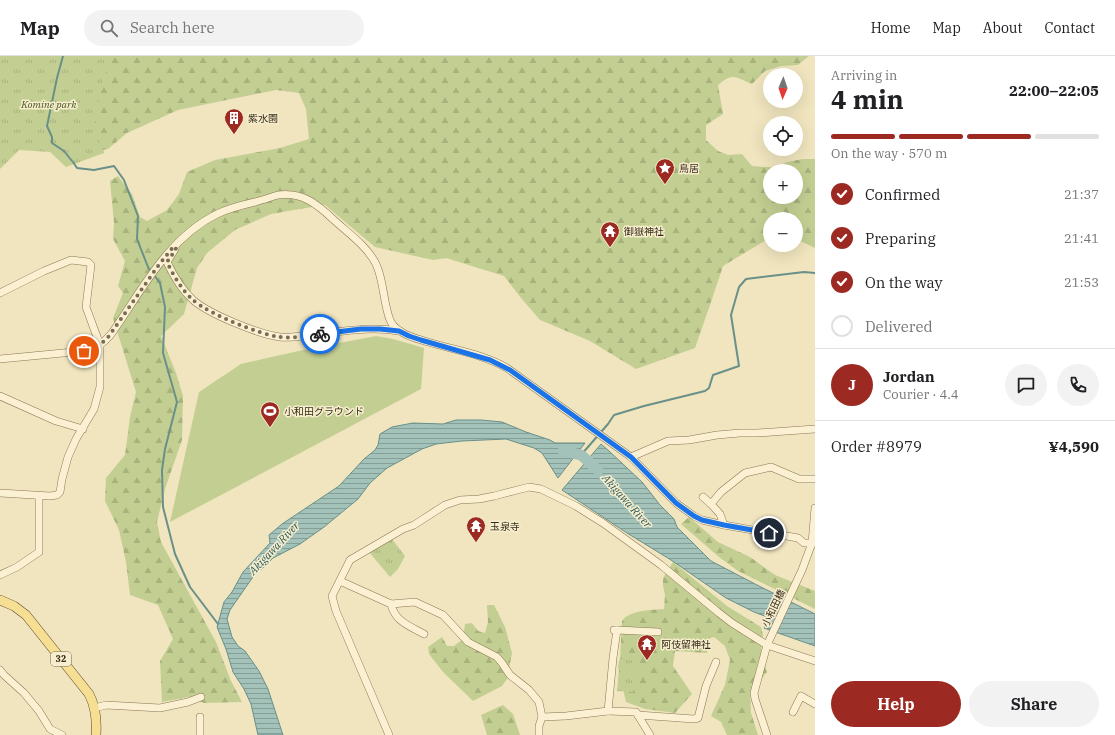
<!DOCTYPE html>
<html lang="en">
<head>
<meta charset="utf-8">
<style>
	:root { --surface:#fff; --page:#f2f2f2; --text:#202124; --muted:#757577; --line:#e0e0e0; --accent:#9c2a23 }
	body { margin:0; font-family:"IBM Plex Serif","Noto Sans JP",serif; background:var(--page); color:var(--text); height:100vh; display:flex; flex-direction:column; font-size:15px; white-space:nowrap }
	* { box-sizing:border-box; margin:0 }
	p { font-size:13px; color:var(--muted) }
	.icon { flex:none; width:22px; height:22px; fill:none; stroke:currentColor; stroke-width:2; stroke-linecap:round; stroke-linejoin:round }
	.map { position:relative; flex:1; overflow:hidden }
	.details { display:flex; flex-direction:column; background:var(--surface); width:300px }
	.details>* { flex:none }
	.needle { width:26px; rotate:182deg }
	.fabs { position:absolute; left:763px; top:12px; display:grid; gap:8px }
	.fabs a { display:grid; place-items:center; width:40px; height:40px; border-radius:50%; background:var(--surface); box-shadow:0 4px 16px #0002; font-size:20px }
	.pin { position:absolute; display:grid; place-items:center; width:34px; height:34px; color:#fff; margin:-17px; border:2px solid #fff; border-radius:50%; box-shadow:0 1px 4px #0007 }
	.courier { position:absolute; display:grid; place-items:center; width:40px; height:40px; margin:-20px; border:3px solid #1a73e8; border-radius:50%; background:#fff; color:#222; box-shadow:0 1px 5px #0007 }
	.summary em { font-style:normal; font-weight:800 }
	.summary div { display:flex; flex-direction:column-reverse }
	.summary { display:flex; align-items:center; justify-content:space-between; height:68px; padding:0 16px }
	h1 { font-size:26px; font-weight:800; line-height:30px }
	.bar { display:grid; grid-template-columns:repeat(4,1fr); gap:6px 4px; align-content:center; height:48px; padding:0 16px }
	.bar i { height:5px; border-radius:3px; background:var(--line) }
	.bar .current { background:var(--accent) }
	.bar p { grid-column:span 4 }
	.line { display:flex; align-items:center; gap:10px; padding:0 16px; border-top:1px solid var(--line) }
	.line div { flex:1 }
	.round { display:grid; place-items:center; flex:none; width:42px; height:42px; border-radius:21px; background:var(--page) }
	ol { padding:0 16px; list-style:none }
	li { display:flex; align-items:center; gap:12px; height:44px }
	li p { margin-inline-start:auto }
	li .icon { padding:4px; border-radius:50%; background:var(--accent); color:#fff; stroke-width:4 }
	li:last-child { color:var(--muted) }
	li i { width:22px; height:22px; border:2px solid var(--line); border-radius:50% }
	.action { display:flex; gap:8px; margin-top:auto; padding:8px 16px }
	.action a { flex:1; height:46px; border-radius:24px; background:var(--accent); color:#fff; font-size:16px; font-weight:800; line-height:46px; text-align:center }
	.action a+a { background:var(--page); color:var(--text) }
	header { display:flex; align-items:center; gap:24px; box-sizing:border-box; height:56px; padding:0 20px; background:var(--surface); border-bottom:1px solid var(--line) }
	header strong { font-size:19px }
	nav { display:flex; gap:22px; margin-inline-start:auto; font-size:14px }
	.search { width:280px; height:36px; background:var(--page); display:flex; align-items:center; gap:10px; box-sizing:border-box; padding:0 14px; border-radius:22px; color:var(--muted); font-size:15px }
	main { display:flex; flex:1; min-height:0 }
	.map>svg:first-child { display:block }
	.grass { fill:#c3cf92 }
	.forest { fill:url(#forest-firs); fill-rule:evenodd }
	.park { fill:url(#park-tufts) }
	.water { fill:url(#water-rules); stroke:#699089 }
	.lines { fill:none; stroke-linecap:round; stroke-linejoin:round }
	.stream { stroke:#699089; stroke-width:2 }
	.river { stroke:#a2c2ba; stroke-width:11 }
	.minor-casing { stroke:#8a7556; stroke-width:8 }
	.major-casing { stroke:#57422b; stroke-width:10 }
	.minor { stroke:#fbf1d2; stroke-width:7 }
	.major { stroke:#f6de93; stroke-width:9 }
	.done { stroke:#786c54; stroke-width:4; stroke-dasharray:0 7.2 }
	.route { stroke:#1a73e8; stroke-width:5 }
	.labels { text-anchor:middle; stroke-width:3; stroke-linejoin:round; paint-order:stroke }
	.shield { fill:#f7eece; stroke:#716651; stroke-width:1 }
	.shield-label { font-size:9px; font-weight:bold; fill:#382b1b }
	.park-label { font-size:10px; font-style:italic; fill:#455621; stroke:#f7eece }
	.poi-label { font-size:10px; fill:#382b1b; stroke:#f7eece; text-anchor:start }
	.street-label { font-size:10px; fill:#382b1b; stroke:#f7eece }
	.water-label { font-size:11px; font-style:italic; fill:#2a5859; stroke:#f7eece }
</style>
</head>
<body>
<header>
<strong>Map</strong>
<div class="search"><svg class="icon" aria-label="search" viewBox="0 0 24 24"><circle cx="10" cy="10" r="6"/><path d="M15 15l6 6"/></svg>Search here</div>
<nav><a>Home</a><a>Map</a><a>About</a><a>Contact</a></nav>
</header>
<main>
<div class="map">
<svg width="815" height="679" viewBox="0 0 815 679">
	<defs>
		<pattern id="forest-firs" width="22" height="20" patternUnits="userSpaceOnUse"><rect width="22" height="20" fill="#c3cf92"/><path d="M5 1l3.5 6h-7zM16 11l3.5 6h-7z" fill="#a8b27d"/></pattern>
		<pattern id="park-tufts" width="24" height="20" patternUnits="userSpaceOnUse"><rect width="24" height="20" fill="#c3cf92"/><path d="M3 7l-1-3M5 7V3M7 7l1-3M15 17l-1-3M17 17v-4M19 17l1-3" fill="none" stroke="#a8b27d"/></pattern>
		<pattern id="water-rules" width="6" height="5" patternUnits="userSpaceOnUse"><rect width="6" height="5" fill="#a2c2ba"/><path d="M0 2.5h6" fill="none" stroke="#859e96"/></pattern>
	</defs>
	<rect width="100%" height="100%" fill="#f0e5be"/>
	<path class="grass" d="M376,280L393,283L424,292L421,333L170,466L199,336L241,308L303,294Z"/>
	<g class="forest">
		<path d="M64,0H809L798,9L781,10L765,15L752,28C735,21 733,16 718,29L723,58L706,69V84L718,95L728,99L742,98L752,110L765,111H775L787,106L803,103H815V192L796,183V163H770V184H766L723,210L711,246L695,292L636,313L590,285L540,264L521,242L504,220L446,202L433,204L375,191L325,149L300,153L271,158L235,174L207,197L197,212L184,258L161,280L176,317L183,340L182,384L165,433L157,466L161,486L216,586L231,625L242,646L204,647L189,641L162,646L160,605L173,583L158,549L130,539L126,506L119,474L105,445L106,422L125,399L130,361L136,336L113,262L123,237L118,230L125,205L113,183L114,167L110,125L118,120L132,138L140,161L147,165L167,154L179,138L187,116L215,104L280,92L309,83L306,53L299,37L276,34L178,54L127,77L108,93L103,94L104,97L76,101ZM770,115H796V141H770Z"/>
		<path d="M689,461L718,486L750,501L775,519L815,535V553L738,515L719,501L681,468Z"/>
		<path d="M673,506L727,550L761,571L763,579L761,596L767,616L750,637L751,657L758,679H727L721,666L711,660L725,629L730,604L725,590L714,581L708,583L707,597L675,595L673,610L692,638L675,657L645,653L626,646L618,611L620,603L622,565C629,554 652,554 664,553L665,539L663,530V522Z"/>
		<path d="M487,549H494L505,571L512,597L507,623L502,630L473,645L443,616L429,598L428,591L442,581L447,590H454L463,583L465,568L472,567L478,575L485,577L488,566Z"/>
		<path d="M503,649L513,658L520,679H487L481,659Z"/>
	</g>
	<g class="park">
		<path d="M0,0H116L111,6L102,25L94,73L104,97L66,111L50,96L19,94L0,113Z"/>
		<path d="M392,483L405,500L398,513L390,521L369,496Z"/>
		<path d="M620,603L636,605L633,636L617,635Z"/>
	</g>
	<g class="water">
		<path d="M456,364H481L502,366L526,376L550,384L555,387H585L558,422L542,397L534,392L506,383L462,385L436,388L422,393L387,412L370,427L358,443L324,471L300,488L273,502L264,511L255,518L230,554L227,563L232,581L238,590L245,595L259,615L268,633L283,679H258L251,648L244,633L233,616L226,593L217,571L224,546L232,536L243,516L270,487L269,479L282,468L339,430L364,403L375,394L378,389L380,378L392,371L413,367L443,368Z"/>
		<path d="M601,388L609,395L642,426L660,449L674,463L677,471L711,505L757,529L815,558V590L764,572L770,562L754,556L726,542L671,504L627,477L562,434Z"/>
	</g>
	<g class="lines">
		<g class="stream">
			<path d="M63,0L57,22L47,70L52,81V87L64,95L72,105"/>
			<path d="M73,106L77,112L94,114L114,110L124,124L138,160L137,183L148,211L151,215"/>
			<path d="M154,219L160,227L165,251L163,297L177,346L165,393L162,414L163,451L175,498L190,531L218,568"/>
			<path d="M581,399L608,368L614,359L644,350L705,335L709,332L713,319L739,310L731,259L739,231L746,223L804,216L815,217"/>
		</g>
		<path class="river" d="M563,395L581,399L598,414"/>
		<defs>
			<g id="minor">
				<path d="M175,193L167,206C173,219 182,234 193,244C209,258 258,278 280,281C290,282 301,280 310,279C341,276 367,270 399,275"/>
				<path d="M0,237L44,215L71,204L88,206L91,209L86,251L100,289V331L94,353L76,383L68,401L62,423L60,436L57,439L50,440L0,437"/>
				<path d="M0,303L84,295C96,293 105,286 112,277C142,234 168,182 217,158C229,152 242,149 255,146C263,144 271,141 278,139C303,136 317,148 334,164C348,177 367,190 376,208C384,225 383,246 390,264C392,269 395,272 400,275C408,281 418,283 428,286C454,294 483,298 507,312L631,401L676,447L694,460L702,464L724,469L798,482L804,487H812L802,514L767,589L754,637L755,643L767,679"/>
				<path d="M0,340L56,365L83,373"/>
				<path d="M631,401L668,385L689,384L717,379L740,377H757L815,373"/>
				<path d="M703,441L711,448"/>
				<path d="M815,452L812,487H815"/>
				<path d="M724,469L720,458L711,448L721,436L745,417L771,411L799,423H815"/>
				<path d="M0,519L17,511L39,496V440"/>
				<path d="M340,525L391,548C395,566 410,570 424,578"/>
				<path d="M391,548L415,546L443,559L468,586L497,601L502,607L510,619L529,634L539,646L542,661L539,670V679"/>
				<path d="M617,574L658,576"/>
				<path d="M0,614L4,619L24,637L39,655L50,673L62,679"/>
				<path d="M95,652L106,649L160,652L188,646L201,641"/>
				<path d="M608,655L636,656L650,679"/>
				<path d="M793,656L801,640L815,648"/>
				<path d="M638,659L694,663L698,662L706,630L716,606"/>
				<path d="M542,661L566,660L608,655L613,602L617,574H614"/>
				<path d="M200,679V661"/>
				<path d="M389,679L336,555L332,540L350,504L403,473L414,469L445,449L460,444L479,443L494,440L529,431L541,433L576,450L603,467L661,509L719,557L732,567L767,589L815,605"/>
			</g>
			<path id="major" d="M0,544L14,550L26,559L89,638C96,651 97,664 96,679"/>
		</defs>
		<use href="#minor" class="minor-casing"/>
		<use href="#major" class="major-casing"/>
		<use href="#minor" class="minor"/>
		<use href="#major" class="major"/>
	</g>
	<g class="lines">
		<path class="done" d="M84,295C94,293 102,288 109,280L158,210L174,190L176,193L167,206C173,219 182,234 193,244C209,258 258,278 280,281C293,283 307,279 320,278"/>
		<path class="route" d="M320,278L361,273H380L399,275L409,280L421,284L490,304L510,314L631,401L676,447L694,460L702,464L724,469L769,477"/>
	</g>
	<defs>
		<symbol id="building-pin" viewBox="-11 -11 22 30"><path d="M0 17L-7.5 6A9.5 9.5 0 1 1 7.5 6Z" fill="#9c2a23" stroke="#f7eece"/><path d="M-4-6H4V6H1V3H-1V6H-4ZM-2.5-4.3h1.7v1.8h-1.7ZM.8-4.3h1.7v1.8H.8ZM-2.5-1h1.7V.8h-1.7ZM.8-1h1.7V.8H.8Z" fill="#fff"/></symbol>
		<symbol id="sight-pin" viewBox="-11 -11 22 30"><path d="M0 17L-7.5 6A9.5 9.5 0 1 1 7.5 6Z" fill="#9c2a23" stroke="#f7eece"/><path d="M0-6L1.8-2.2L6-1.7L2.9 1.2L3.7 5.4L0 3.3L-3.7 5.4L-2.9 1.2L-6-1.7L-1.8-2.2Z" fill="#fff"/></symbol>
		<symbol id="temple-pin" viewBox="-11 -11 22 30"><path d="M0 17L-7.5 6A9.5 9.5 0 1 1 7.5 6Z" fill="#9c2a23" stroke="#f7eece"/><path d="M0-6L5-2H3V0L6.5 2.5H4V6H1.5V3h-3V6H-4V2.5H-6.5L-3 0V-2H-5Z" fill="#fff"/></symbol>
		<symbol id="stadium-pin" viewBox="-11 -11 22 30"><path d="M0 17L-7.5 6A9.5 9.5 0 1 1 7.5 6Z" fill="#9c2a23" stroke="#f7eece"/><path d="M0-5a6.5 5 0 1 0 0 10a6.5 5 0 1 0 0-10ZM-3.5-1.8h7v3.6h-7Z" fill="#fff"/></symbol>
	</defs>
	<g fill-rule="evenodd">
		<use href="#building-pin" x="223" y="51" width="22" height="30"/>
		<use href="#sight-pin" x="654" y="101" width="22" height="30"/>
		<use href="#temple-pin" x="599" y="164" width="22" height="30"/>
		<use href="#stadium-pin" x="259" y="344" width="22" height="30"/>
		<use href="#temple-pin" x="465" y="459" width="22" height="30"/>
		<use href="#temple-pin" x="636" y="577" width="22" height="30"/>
	</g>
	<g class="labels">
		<rect class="shield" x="51" y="596" width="20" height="14" rx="3"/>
		<g class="shield-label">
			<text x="61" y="606">32</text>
		</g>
		<g class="park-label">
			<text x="49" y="52">Komine park</text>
		</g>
		<g class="poi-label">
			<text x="248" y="66">紫水園</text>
			<text x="679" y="116">鳥居</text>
			<text x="624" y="179">御嶽神社</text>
			<text x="284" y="359">小和田グラウンド</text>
			<text x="490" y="474">玉泉寺</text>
			<text x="661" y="592">阿伎留神社</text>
		</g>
		<g class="street-label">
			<text transform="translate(773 552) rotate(-64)" y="4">小和田橋</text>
		</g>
		<g class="water-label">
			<text transform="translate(627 445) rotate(48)" y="4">Akigawa River</text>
			<text transform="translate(274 492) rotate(-47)" y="4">Akigawa River</text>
		</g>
	</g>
</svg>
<div class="fabs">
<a><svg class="needle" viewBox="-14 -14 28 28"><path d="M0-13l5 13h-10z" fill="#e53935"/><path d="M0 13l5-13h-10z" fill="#757577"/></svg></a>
<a><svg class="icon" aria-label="locate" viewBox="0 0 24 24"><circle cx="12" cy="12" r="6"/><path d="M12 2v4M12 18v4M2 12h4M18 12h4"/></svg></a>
<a>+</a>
<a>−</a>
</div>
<div class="pin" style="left:84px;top:295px;background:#ea580c"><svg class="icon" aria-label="bag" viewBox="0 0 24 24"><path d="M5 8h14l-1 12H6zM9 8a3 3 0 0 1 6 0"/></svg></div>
<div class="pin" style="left:769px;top:477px;background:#1f2937"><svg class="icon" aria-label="home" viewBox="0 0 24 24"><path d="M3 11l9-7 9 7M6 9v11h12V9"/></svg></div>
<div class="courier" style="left:320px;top:278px"><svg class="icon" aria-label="bike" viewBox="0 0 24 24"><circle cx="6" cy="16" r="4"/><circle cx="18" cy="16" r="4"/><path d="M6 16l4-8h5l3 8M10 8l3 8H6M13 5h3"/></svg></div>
</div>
<section class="details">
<div class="summary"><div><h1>4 min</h1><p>Arriving in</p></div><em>22:00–22:05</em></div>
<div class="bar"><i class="current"></i><i class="current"></i><i class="current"></i><i></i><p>On the way · 570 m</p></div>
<ol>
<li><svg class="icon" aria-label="check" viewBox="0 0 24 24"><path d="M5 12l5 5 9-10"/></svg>Confirmed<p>21:37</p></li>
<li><svg class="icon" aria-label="check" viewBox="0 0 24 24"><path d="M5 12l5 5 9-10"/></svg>Preparing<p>21:41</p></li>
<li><svg class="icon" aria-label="check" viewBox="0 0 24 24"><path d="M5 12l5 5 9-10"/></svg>On the way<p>21:53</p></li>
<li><i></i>Delivered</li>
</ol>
<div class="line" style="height:72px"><b class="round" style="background:var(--accent);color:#fff">J</b><div><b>Jordan</b><p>Courier · 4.4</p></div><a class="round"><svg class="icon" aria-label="chat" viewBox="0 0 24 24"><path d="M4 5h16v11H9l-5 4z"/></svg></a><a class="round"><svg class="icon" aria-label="phone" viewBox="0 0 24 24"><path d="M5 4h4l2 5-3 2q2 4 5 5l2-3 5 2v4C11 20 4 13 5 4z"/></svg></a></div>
<div class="line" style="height:52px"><div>Order #8979</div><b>¥4,590</b></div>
<div class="action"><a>Help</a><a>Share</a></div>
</section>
</main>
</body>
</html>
